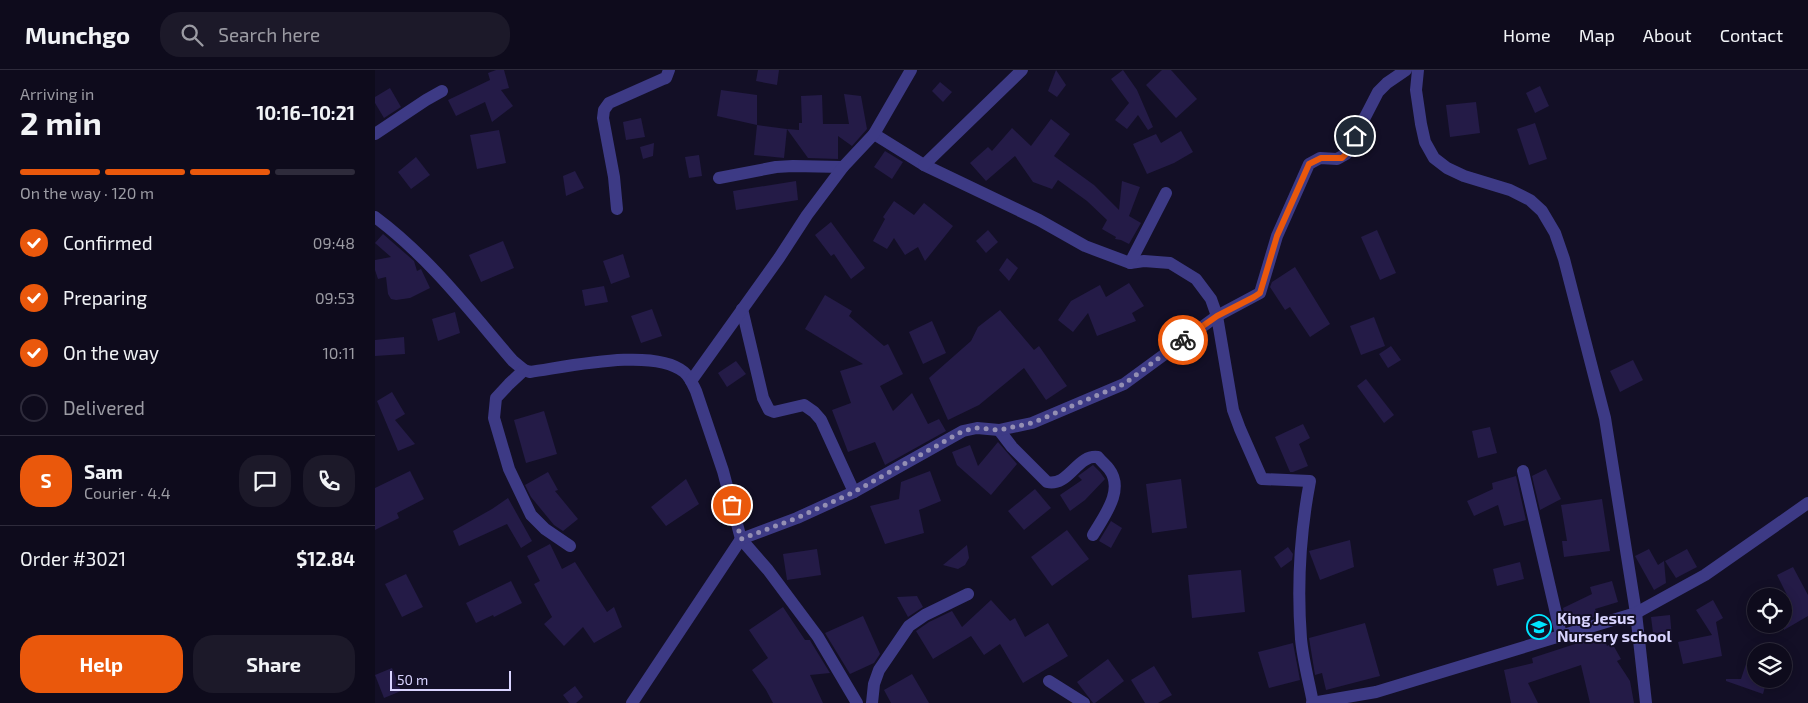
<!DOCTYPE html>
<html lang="en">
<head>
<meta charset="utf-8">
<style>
	:root { --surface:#0e0b1c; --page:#1c1929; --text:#f1f3f6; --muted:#9b9ba3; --line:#2e2b3b; --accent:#ea580c }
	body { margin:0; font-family:"Exo 2",sans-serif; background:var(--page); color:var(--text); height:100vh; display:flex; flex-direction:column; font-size:19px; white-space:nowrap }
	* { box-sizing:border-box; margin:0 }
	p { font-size:16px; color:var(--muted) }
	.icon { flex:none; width:28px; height:28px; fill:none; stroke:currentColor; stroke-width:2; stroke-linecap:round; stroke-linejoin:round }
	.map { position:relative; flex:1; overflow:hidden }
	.drawer { display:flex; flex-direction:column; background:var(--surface); width:375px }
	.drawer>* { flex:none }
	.fabs { position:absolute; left:1372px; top:518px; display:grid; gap:10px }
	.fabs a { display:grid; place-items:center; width:45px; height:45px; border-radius:50%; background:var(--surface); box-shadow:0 2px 12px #0003,0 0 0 1px var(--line); font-size:25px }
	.scale { position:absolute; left:15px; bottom:12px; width:121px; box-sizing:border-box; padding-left:5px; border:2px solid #d9d4ff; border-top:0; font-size:14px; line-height:18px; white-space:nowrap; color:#d9d4ff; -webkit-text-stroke:4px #130f26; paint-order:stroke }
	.pin { position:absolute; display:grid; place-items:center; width:42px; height:42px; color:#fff; margin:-21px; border:2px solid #fff; border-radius:50%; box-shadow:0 1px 5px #0007 }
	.courier { position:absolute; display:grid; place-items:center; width:50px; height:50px; margin:-25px; border:4px solid #ea580c; border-radius:50%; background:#fff; color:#222; box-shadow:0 1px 6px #0007 }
	.summary em { font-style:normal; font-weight:700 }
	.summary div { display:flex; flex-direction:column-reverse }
	.summary { display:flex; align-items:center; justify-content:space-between; height:85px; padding:0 20px }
	h1 { font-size:32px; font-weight:700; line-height:38px }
	.bar { display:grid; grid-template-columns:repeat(4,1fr); gap:8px 5px; align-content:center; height:60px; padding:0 20px }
	.bar i { height:6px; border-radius:4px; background:var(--line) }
	.bar .active { background:var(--accent) }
	.bar p { grid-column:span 4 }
	.line { display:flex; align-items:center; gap:12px; padding:0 20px; border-top:1px solid var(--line) }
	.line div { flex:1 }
	.round { display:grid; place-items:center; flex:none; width:52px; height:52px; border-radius:20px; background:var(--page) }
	ol { padding:0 20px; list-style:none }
	li { display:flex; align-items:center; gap:15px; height:55px }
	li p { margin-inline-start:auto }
	li .icon { padding:5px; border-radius:50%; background:var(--accent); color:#fff; stroke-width:4 }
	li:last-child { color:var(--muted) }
	li i { width:28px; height:28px; border:2px solid var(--line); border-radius:50% }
	.primary-button { display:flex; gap:10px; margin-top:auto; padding:10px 20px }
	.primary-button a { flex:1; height:58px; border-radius:20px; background:var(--accent); color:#fff; font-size:20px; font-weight:700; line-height:58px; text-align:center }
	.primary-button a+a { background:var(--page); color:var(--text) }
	header { display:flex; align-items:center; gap:30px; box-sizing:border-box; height:70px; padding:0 25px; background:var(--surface); border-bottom:1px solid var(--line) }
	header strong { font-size:24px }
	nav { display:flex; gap:28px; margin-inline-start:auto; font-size:18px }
	.search { width:350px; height:45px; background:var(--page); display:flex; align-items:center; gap:12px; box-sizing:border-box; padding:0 18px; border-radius:20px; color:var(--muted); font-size:19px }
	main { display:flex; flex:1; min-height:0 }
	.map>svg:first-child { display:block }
	.building { fill:#241b47 }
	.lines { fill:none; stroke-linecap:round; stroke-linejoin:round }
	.street { stroke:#3d3a85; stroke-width:12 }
	.done { stroke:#948fb3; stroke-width:5; stroke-dasharray:0 9 }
	.route { stroke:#ea580c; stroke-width:6 }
	.labels { text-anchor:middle; stroke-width:4; stroke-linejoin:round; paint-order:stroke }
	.poi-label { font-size:16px; font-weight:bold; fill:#d9d4ff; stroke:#130f26; text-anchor:start }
</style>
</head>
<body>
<header>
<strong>Munchgo</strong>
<div class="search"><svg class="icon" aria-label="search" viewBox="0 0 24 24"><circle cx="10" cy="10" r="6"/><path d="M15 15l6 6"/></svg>Search here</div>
<nav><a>Home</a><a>Map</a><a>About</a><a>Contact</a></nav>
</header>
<main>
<section class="drawer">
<div class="summary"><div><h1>2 min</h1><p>Arriving in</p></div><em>10:16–10:21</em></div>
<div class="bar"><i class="active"></i><i class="active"></i><i class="active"></i><i></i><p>On the way · 120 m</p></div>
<ol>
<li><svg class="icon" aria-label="check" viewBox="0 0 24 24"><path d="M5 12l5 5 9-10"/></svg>Confirmed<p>09:48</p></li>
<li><svg class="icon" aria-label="check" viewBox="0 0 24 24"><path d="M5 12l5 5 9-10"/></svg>Preparing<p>09:53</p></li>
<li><svg class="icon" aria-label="check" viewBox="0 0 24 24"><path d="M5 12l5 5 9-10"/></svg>On the way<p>10:11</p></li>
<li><i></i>Delivered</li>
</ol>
<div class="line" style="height:90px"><b class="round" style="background:var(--accent);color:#fff">S</b><div><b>Sam</b><p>Courier · 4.4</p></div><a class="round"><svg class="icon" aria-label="chat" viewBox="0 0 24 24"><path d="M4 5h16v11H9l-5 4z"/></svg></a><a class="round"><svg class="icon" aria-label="phone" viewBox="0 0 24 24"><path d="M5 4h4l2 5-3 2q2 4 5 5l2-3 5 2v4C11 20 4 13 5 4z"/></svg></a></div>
<div class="line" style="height:65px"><div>Order #3021</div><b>$12.84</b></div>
<div class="primary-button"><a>Help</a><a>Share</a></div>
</section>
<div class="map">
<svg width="1433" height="633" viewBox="0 0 1433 633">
	<rect width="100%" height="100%" fill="#130f26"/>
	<g class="building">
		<path d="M121,0H129L134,18L126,20L138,36L117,52L110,32L81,46L73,30L115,10L113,3Z"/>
		<path d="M383,0H404L402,15L381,11Z"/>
		<path d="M681,0L691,15L682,27L673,21Z"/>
		<path d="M748,0L762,20L778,57L773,60L763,45L752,59L740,50L754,33L736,9Z"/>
		<path d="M787,0H796L822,29L801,48L771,15Z"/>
		<path d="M565,12L577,22L568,32L557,21Z"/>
		<path d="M1165,16L1174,36L1160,43L1151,23Z"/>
		<path d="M15,18L26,37L9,48L0,33V27Z"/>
		<path d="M346,20L382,25V55L342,46Z"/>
		<path d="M469,24L486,26L492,59L477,76L463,66V89L433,88L412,59L424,60V53H427L426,26L447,25L448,54H474Z"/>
		<path d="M1101,32L1105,63L1075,67L1071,35Z"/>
		<path d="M266,48L270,67L251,70L248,52Z"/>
		<path d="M676,49L695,64L679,86L719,115L744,140L747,111L765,117L754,146L766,153L754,174L746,170L740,169L741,167L727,159L732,150L712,131L683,110L677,119L658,112L640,86L611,111L595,93L613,77L617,81L637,58L656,76Z"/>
		<path d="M1160,53L1172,89L1154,95L1142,59Z"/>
		<path d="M382,55L412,59L409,88L379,85Z"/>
		<path d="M124,60L131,93L102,99L95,65Z"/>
		<path d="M806,61L818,82L799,93L772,104L758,74L781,64L786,73Z"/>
		<path d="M279,73L278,86L268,89L265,77Z"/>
		<path d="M510,81L528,92L517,109L499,97Z"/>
		<path d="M324,85L327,106L314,108L310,87Z"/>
		<path d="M41,87L55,105L36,119L23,102Z"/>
		<path d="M200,101L209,118L191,126L188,106Z"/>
		<path d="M421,111L423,130L361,140L358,121Z"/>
		<path d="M519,131L539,145L549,133L578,156L550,191L543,177L530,185L519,168L512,179L498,171L510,149L508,147Z"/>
		<path d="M456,152L490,198L476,209L459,184L456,186L440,165Z"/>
		<path d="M613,160L623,172L611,183L601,171Z"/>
		<path d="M1002,160L1021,203L1005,210L986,167Z"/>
		<path d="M8,164L39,191L42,201L46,199L55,218L35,228L21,230L16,229L13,224L11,207L3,209L0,200V190L16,187L0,173Z"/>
		<path d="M128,171L139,198L106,212L94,185Z"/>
		<path d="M248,184L255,207L236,214L228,191Z"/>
		<path d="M632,188L643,198L634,211L624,200Z"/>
		<path d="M920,197L955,254L935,267L915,237L910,240L895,217L897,212Z"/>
		<path d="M754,213L769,236L757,243L761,251L722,266L713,243L698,262L683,250L696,231L725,215L731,227Z"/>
		<path d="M229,216L233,232L210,236L207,220Z"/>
		<path d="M450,225L477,241L474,246L509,276L513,274L528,304L505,316L518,341L537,323L553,354L564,349L571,361L510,395L500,372L473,382L457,340L476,333L465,301L488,294L430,259Z"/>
		<path d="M277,239L287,266L266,273L256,246Z"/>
		<path d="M625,240L659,280L664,276L692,316L671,330L649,298L604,335L573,350L554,308L596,271L603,257Z"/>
		<path d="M80,242L85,263L63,271L57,249Z"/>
		<path d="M999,247L1010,276L986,285L975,256Z"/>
		<path d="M557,251L571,283L548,294L534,262Z"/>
		<path d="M29,267L30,284L0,286V270Z"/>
		<path d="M1016,276L1026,290L1013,298L1004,284Z"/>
		<path d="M1258,290L1268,310L1245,322L1235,301Z"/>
		<path d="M361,291L371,304L352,317L343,303Z"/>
		<path d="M991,309L1019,345L1009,353L982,316Z"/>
		<path d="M17,322L30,344L20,350L40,374L23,381L2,331Z"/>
		<path d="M169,341L182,384L151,393L139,350Z"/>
		<path d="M928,354L935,368L924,374L933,396L918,402H915L900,367Z"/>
		<path d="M1115,357L1122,383L1103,388L1097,361Z"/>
		<path d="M623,372L642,394L616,425L582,395L577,382L595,375L603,396Z"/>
		<path d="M718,395L725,402L730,409L710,430L695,441L685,425L707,410L703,406Z"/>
		<path d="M1171,399L1186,429L1165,440L1157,406Z"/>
		<path d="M35,401L49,429L22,443L24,448L0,460V418Z"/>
		<path d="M555,401L566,431L544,440L549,463L510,474L495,436L524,429L526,412Z"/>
		<path d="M173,402L183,420L180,421L203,449L188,461L179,455L156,427L150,415Z"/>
		<path d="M1141,406L1151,450L1129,456L1123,435L1099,446L1092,431L1118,419L1117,413Z"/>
		<path d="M311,409L324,434L291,456L276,437Z"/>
		<path d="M806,409L812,458L777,463L771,414Z"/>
		<path d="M660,419L676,438L649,460L633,441Z"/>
		<path d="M133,428L157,471L146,478L132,454L84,476L78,461L117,439Z"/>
		<path d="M1227,429L1235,481L1189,487L1187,471H1192L1186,435Z"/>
		<path d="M736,451L747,458L736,478L724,471Z"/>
		<path d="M692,460L714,489L677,516L656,487Z"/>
		<path d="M975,470L979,497L945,510L934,481Z"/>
		<path d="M175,474L187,499L200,492L232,542L239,537L247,557L219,573L208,557L189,576L169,554L177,547L159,514L165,511L152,486Z"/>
		<path d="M592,475L594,488L590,495L583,499L568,495Z"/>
		<path d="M913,477L918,484L917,490L906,498L899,487Z"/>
		<path d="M442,479L446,505L412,510L408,484Z"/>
		<path d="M1274,479L1283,495L1289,491L1291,513L1279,520L1260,486Z"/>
		<path d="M1312,479L1322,497L1301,508L1290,491Z"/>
		<path d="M1145,492L1149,509L1122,516L1118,499Z"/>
		<path d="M1418,497L1433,525V546L1409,560V537L1416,533L1402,505Z"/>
		<path d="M866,500L870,542L817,548L813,505Z"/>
		<path d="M31,504L48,537L27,547L10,514Z"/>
		<path d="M136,511L147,533L119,547L118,545L101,553L91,533Z"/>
		<path d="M1237,511L1243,532L1220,539L1223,546L1192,555L1188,538L1217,524L1215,517Z"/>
		<path d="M542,526L548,537L533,547L522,527Z"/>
		<path d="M616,530L635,551L640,548L650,567L673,553L693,586L648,613L625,574L609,585L596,566L558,589L541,561L554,552L577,541L587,557Z"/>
		<path d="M1338,530L1348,548L1341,552L1347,586L1308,594L1303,572L1337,565L1321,540Z"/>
		<path d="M408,537L430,570H435L436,572L455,603L435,605L448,633H398L391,620L377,600L393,588L374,560Z"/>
		<path d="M1295,545L1297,569L1279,571L1276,547Z"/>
		<path d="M488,546L505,584L499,593L475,604L450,563Z"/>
		<path d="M990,553L1005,606L951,620L947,603L940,605L934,568Z"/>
		<path d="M1227,562L1232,576L1237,573L1246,589L1242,591L1255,611L1259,633H1215L1206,595L1153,613L1163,633H1136L1129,600L1158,593L1157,588L1200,574L1199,570Z"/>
		<path d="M918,573L925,610L894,618L883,582Z"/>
		<path d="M733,589L749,611L720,633H718L702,612Z"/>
		<path d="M1371,594L1381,598V609H1392L1388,624L1351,611V609H1366Z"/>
		<path d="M779,596L797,625L783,633H770L756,610Z"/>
		<path d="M17,598L26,621L9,628L0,605Z"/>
		<path d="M537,604L554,633H516L509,620Z"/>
		<path d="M200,616L208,627L201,633H194L188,625Z"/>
	</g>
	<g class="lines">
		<g class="street">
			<path d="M1043,0L1041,20L1046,54L1050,72L1059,88L1072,98L1089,106L1135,120L1155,130L1167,141L1180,163L1189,189L1230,348L1261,543L1271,633"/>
			<path d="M0,64L51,30L67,21"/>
			<path d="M499,64L549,95L664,150L710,176L755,193L769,191L795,193L821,209L836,229L842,246L858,340L865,359L887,409L935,411C925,463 922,516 926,569C928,590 934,612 938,633"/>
			<path d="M549,95L647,0"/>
			<path d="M344,108L401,97L418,96L468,97"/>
			<path d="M242,139L239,107L228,48L229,40L234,33L288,9L291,8L294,0"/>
			<path d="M0,147C54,187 95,241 138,291L149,300L155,302C192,297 279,277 309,302C315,307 318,315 321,321L348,401L366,469L393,500L443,567L482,633"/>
			<path d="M755,193L791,123"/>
			<path d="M367,239L388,328L394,340L399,342L429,335L439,342L446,350L479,422"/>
			<path d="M149,300L134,314L121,328L119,348L134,399L156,445L170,459L195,476"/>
			<path d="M316,311L404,188L432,145L468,97L499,64L536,0"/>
			<path d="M624,360L637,377L672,412C694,417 702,384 723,387C726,391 731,395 734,399C750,420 729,446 718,465"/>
			<path d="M1148,401L1186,565"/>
			<path d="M674,611L709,633"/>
			<path d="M257,633L366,469L422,448L479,422L588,361L602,358L624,360L657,353L749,314L842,246L885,223L902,166L934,94L945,88L962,89L971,84L1003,22L1012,13L1031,0"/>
			<path d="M497,633L499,614L504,600L534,556L550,545L593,524"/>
			<path d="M937,633L1001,622L1261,543L1330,505L1433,433"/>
		</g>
	</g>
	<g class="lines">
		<path class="done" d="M357,435L366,469L422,448L479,422L588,361L602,358L624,360L657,353L749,314L808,270"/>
		<path class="route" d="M808,270L842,246L879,227L885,223L902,166L934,94L946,88H967L971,84L980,66"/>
	</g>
	<defs>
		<symbol id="school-ring" viewBox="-11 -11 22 22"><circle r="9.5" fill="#130f26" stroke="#00e5ff" stroke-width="1.5"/><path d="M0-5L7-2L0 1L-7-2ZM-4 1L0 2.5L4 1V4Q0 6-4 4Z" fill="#00e5ff"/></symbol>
	</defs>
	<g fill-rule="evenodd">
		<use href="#school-ring" x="1150" y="543" width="28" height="28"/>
	</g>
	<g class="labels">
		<g class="poi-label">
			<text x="1182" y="554">King Jesus<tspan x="1182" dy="18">Nursery school</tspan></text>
		</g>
	</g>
</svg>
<div class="fabs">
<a><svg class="icon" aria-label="locate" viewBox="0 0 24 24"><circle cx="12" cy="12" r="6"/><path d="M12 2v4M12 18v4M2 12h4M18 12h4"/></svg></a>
<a><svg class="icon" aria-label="layers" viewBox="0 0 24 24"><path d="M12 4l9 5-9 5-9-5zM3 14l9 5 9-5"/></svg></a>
</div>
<div class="scale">50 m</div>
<div class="pin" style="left:357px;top:435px;background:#ea580c"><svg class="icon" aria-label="bag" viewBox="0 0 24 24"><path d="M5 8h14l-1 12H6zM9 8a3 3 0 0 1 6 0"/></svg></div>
<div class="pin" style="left:980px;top:66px;background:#1f2937"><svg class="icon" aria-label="home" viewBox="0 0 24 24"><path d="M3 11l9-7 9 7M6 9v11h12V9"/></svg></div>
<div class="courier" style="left:808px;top:270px"><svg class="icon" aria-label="bike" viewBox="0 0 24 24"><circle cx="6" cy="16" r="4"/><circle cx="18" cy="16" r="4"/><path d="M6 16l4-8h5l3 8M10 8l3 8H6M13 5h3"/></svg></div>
</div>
</main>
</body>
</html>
